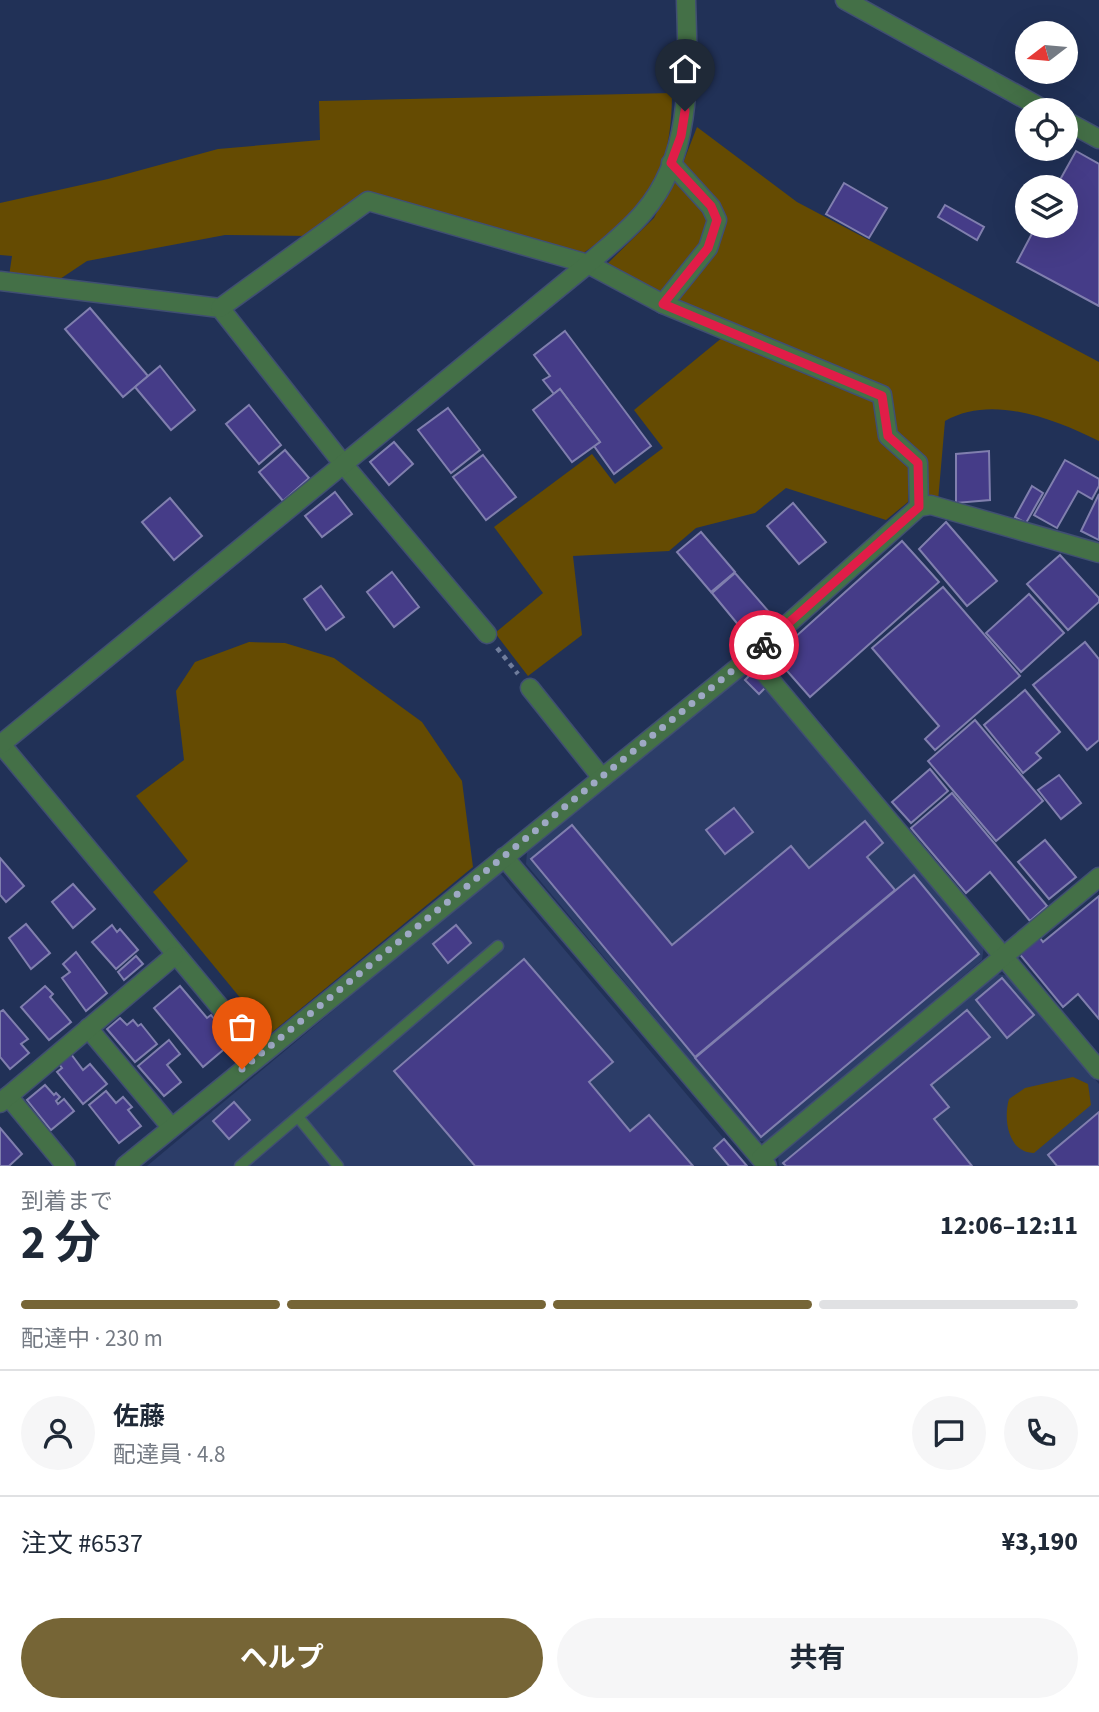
<!DOCTYPE html>
<html lang="ja">
<head>
<meta charset="utf-8">
<style>
	:root { --surface:#fff; --page:#f6f6f7; --text:#1f2937; --muted:#747a83; --line:#e0e1e3; --accent:#766536 }
	body { margin:0; font-family:"Source Sans 3","Noto Sans JP",sans-serif; background:var(--page); color:var(--text); height:100vh; display:flex; flex-direction:column; font-size:26px; white-space:nowrap }
	* { box-sizing:border-box; margin:0 }
	p { font-size:23px; color:var(--muted) }
	.icon { flex:none; width:38px; height:38px; fill:none; stroke:currentColor; stroke-width:2; stroke-linecap:round; stroke-linejoin:round }
	.map { position:relative; height:1166px; overflow:hidden }
	.panel { display:flex; flex-direction:column; background:var(--surface); flex:1 }
	.panel>* { flex:none }
	.needle { width:46px; rotate:254deg }
	.controls { position:absolute; left:1015px; top:21px; display:grid; gap:14px }
	.controls a { display:grid; place-items:center; width:63px; height:63px; border-radius:50%; background:var(--surface); box-shadow:0 7px 28px #0002; font-size:35px }
	.pin { position:absolute; display:grid; place-items:center; width:60px; height:60px; color:#fff; margin:-72px -30px; border-radius:50% 50% 50% 0; rotate:-45deg; box-shadow:0 0 7px #0007 }
	.pin .icon { rotate:45deg }
	.courier { position:absolute; display:grid; place-items:center; width:70px; height:70px; margin:-35px; border:5px solid #e11d48; border-radius:50%; background:#fff; color:#222; box-shadow:0 2px 9px #0007 }
	.summary em { font-style:normal; font-weight:700 }
	.summary div { display:flex; flex-direction:column-reverse }
	.summary { display:flex; align-items:center; justify-content:space-between; height:119px; padding:0 21px }
	h1 { font-size:46px; font-weight:700; line-height:52px }
	.bar { display:grid; grid-template-columns:repeat(4,1fr); gap:10px 7px; align-content:center; height:84px; padding:0 21px }
	.bar i { height:9px; border-radius:5px; background:var(--line) }
	.bar .on { background:var(--accent) }
	.bar p { grid-column:span 4 }
	.line { display:flex; align-items:center; gap:18px; padding:0 21px; border-top:2px solid var(--line) }
	.line div { flex:1 }
	.round { display:grid; place-items:center; flex:none; width:74px; height:74px; border-radius:37px; background:var(--page) }
	.cta { display:flex; gap:14px; margin-top:auto; padding:14px 21px }
	.cta a { flex:1; height:80px; border-radius:42px; background:var(--accent); color:#fff; font-size:28px; font-weight:700; line-height:80px; text-align:center }
	.cta a+a { background:var(--page); color:var(--text) }
	.map>svg:first-child { display:block }
	.built { fill:#2c3d68 }
	.green { fill:#654b02 }
	.building { fill:#453c88; stroke:#807fae; stroke-width:2 }
	.lines { fill:none; stroke-linecap:round; stroke-linejoin:round }
	.service-casing { stroke:#404f72; stroke-width:13 }
	.minor-casing { stroke:#404f72; stroke-width:21 }
	.path { stroke:#707d9c; stroke-width:4.5; stroke-dasharray:5 5; stroke-linecap:butt }
	.service { stroke:#447047; stroke-width:10 }
	.minor { stroke:#447047; stroke-width:18 }
	.done { stroke:#9ea9c4; stroke-width:7; stroke-dasharray:0 12.6 }
	.route { stroke:#e11d48; stroke-width:9 }
</style>
</head>
<body>
<div class="map">
<svg width="1099" height="1166" viewBox="0 0 1099 1166">
	<rect width="100%" height="100%" fill="#213157"/>
	<g class="built">
		<path d="M744,669H754L984,946L982,960L768,1142L758,1141L526,864L527,852Z"/>
		<path d="M499,872L747,1166H147Z"/>
		<path d="M997,974L1009,976L1099,1084V1166H779L778,1155Z"/>
	</g>
	<g class="green">
		<path d="M672,93C672,130 666,176 641,206C626,225 602,240 582,254L366,191L309,236L225,235L87,261L54,283L9,276L12,256L0,255V203L108,179L218,149L320,140L319,101Z"/>
		<path d="M697,127L797,202L1099,362V441C1054,419 992,394 945,421L938,501L923,502L922,460L891,433L887,391L674,302L722,220L683,163Z"/>
		<path d="M674,177C684,187 697,198 704,209C721,237 677,276 660,296L605,266L654,218Z"/>
		<path d="M723,337L876,402L879,441L909,467L908,502L886,520L786,488L755,513L696,528L669,551L573,556L582,635L528,676L495,633L543,593L494,527L592,454L615,484L663,448L634,410Z"/>
		<path d="M249,642L285,643L334,658L422,722L462,781L473,867L270,1034L153,892L188,861L136,796L184,760L176,691L195,662Z"/>
		<path d="M1073,1077L1088,1084L1091,1105L1034,1153C1008,1153 1003,1119 1009,1099L1025,1088Z"/>
	</g>
	<g class="building">
		<path d="M1076,151L1099,164V306L1017,262L1036,226H1066V187H1056Z"/>
		<path d="M844,183L887,208L869,238L826,214Z"/>
		<path d="M945,205L984,227L977,240L938,217Z"/>
		<path d="M90,308L148,376L123,397L65,329Z"/>
		<path d="M565,331L651,446L614,474L594,446L600,442L560,389L554,394L543,380L550,376L534,355Z"/>
		<path d="M160,366L195,410L171,430L135,387Z"/>
		<path d="M560,389L600,442L572,462L533,410Z"/>
		<path d="M249,405L281,445L259,464L226,424Z"/>
		<path d="M448,408L480,450L451,473L418,430Z"/>
		<path d="M394,442L413,464L389,485L370,462Z"/>
		<path d="M285,450L309,478L283,501L259,472Z"/>
		<path d="M989,451L990,500L956,503V454Z"/>
		<path d="M483,455L516,497L486,520L453,477Z"/>
		<path d="M1065,460L1099,479V486L1092,499L1078,491L1057,528L1034,515Z"/>
		<path d="M1032,486L1043,493L1026,523L1015,517Z"/>
		<path d="M335,492L352,514L322,537L305,516Z"/>
		<path d="M1099,494V540L1081,531Z"/>
		<path d="M170,498L202,536L174,560L142,522Z"/>
		<path d="M793,503L826,542L799,564L767,526Z"/>
		<path d="M946,522L997,581L967,606L919,549Z"/>
		<path d="M701,532L735,572L711,592L677,552Z"/>
		<path d="M902,541L939,582L810,697L774,656Z"/>
		<path d="M1060,555L1099,598V602L1068,630L1027,584Z"/>
		<path d="M392,572L419,607L394,627L367,592Z"/>
		<path d="M735,573L769,612L745,633L712,593Z"/>
		<path d="M321,586L344,617L326,630L304,599Z"/>
		<path d="M943,587L1020,676L935,750L925,739L939,726L872,648Z"/>
		<path d="M1029,594L1064,633L1021,672L986,633Z"/>
		<path d="M1085,642L1099,659V740L1087,750L1033,685Z"/>
		<path d="M752,673L766,687L759,694L745,680Z"/>
		<path d="M1025,690L1060,732L1036,753L1041,758L1023,773L984,725Z"/>
		<path d="M975,720L1043,801L996,841L928,761Z"/>
		<path d="M930,769L948,791L911,823L892,802Z"/>
		<path d="M1059,775L1081,803L1061,819L1038,790Z"/>
		<path d="M952,793L1047,906L1030,921L990,872L966,893L911,828Z"/>
		<path d="M734,808L753,832L725,854L706,830Z"/>
		<path d="M865,821L883,843L867,857L895,890L695,1057L531,859L572,825L672,945L791,846L809,868Z"/>
		<path d="M1045,840L1076,877L1049,899L1018,862Z"/>
		<path d="M0,858L24,886L6,902L0,895Z"/>
		<path d="M914,875L979,954L761,1137L695,1058Z"/>
		<path d="M73,884L95,909L73,928L52,902Z"/>
		<path d="M1099,896V1019L1078,994L1063,1007L1017,951L1037,934L1043,942Z"/>
		<path d="M26,924L50,953L31,969L9,938Z"/>
		<path d="M112,925L117,932L120,929L138,950L116,969L92,942Z"/>
		<path d="M456,925L471,943L448,963L433,944Z"/>
		<path d="M76,952L107,993L86,1011L62,978L70,972L63,964Z"/>
		<path d="M136,956L143,964L124,980L118,972Z"/>
		<path d="M524,959L613,1062L589,1082L630,1131L649,1115L693,1166H475L394,1071Z"/>
		<path d="M1002,978L1034,1015L1007,1038L976,1000Z"/>
		<path d="M45,986L53,994L50,997L71,1022L49,1040L21,1007Z"/>
		<path d="M180,986L207,1018L211,1015L221,1027L218,1031L229,1045L203,1067L154,1008Z"/>
		<path d="M3,1010L28,1039L21,1044L29,1053L10,1069L0,1057V1012Z"/>
		<path d="M967,1010L990,1037L931,1085L949,1107L934,1119L972,1166H786L783,1163Z"/>
		<path d="M120,1018L127,1025L133,1020L138,1026L141,1024L157,1044L135,1062L107,1029Z"/>
		<path d="M169,1040L180,1054L167,1065L181,1082L164,1096L138,1066Z"/>
		<path d="M71,1054L83,1070L90,1064L107,1084L83,1104L57,1072L62,1068L59,1064Z"/>
		<path d="M45,1085L54,1095L56,1093L60,1097L56,1101L58,1104L64,1099L74,1111L51,1130L27,1100Z"/>
		<path d="M106,1091L116,1103L123,1097L132,1107L128,1110L141,1126L119,1143L89,1105Z"/>
		<path d="M234,1102L250,1120L229,1139L213,1121Z"/>
		<path d="M1099,1112V1166H1057L1048,1155Z"/>
		<path d="M0,1128L22,1154L9,1166H0Z"/>
		<path d="M724,1139L747,1166H729L714,1148Z"/>
	</g>
	<g class="lines">
		<defs>
			<g id="service">
				<path d="M298,1117L338,1166"/>
				<path d="M240,1166L498,946"/>
			</g>
			<g id="minor">
				<path d="M845,0L1045,110"/>
				<path d="M1066,121L1099,139"/>
				<path d="M0,281L220,308L344,465L487,634"/>
				<path d="M663,304L708,248L717,220L711,207L671,163"/>
				<path d="M220,308L368,201L588,264L663,304L882,395L888,436L918,463L919,507"/>
				<path d="M751,657L1099,1070"/>
				<path d="M530,688L602,778"/>
				<path d="M0,743L259,1054"/>
				<path d="M0,745L588,264C606,248 627,232 643,213C694,155 688,71 686,0"/>
				<path d="M504,857L767,1166"/>
				<path d="M88,1028L171,1127"/>
				<path d="M8,1096L66,1166"/>
				<path d="M0,1103L174,956"/>
				<path d="M761,1158L1099,877"/>
				<path d="M125,1166L751,657L919,507L931,505L1099,553"/>
			</g>
		</defs>
		<use href="#service" class="service-casing"/>
		<use href="#minor" class="minor-casing"/>
		<path class="path" d="M497,648L518,674"/>
		<use href="#service" class="service"/>
		<use href="#minor" class="minor"/>
	</g>
	<g class="lines">
		<path class="done" d="M242,1069L764,645"/>
		<path class="route" d="M685,111L681,136L671,163L711,206L717,220L708,248L663,304L882,396L888,436L918,463L919,507L764,645"/>
	</g>
</svg>
<div class="controls">
<a><svg class="needle" viewBox="-14 -14 28 28"><path d="M0-13l5 13h-10z" fill="#e53935"/><path d="M0 13l5-13h-10z" fill="#747a83"/></svg></a>
<a><svg class="icon" aria-label="locate" viewBox="0 0 24 24"><circle cx="12" cy="12" r="6"/><path d="M12 2v4M12 18v4M2 12h4M18 12h4"/></svg></a>
<a><svg class="icon" aria-label="layers" viewBox="0 0 24 24"><path d="M12 4l9 5-9 5-9-5zM3 14l9 5 9-5"/></svg></a>
</div>
<div class="pin" style="left:242px;top:1069px;background:#ea580c"><svg class="icon" aria-label="bag" viewBox="0 0 24 24"><path d="M5 8h14l-1 12H6zM9 8a3 3 0 0 1 6 0"/></svg></div>
<div class="pin" style="left:685px;top:111px;background:#1f2937"><svg class="icon" aria-label="home" viewBox="0 0 24 24"><path d="M3 11l9-7 9 7M6 9v11h12V9"/></svg></div>
<div class="courier" style="left:764px;top:645px"><svg class="icon" aria-label="bike" viewBox="0 0 24 24"><circle cx="6" cy="16" r="4"/><circle cx="18" cy="16" r="4"/><path d="M6 16l4-8h5l3 8M10 8l3 8H6M13 5h3"/></svg></div>
</div>
<section class="panel">
<div class="summary"><div><h1>2 分</h1><p>到着まで</p></div><em>12:06–12:11</em></div>
<div class="bar"><i class="on"></i><i class="on"></i><i class="on"></i><i></i><p>配達中 · 230 m</p></div>
<div class="line" style="height:126px"><a class="round"><svg class="icon" aria-label="person" viewBox="0 0 24 24"><circle cx="12" cy="8" r="4"/><path d="M4 21q1-7 8-7t8 7"/></svg></a><div><b>佐藤</b><p>配達員 · 4.8</p></div><a class="round"><svg class="icon" aria-label="chat" viewBox="0 0 24 24"><path d="M4 5h16v11H9l-5 4z"/></svg></a><a class="round"><svg class="icon" aria-label="phone" viewBox="0 0 24 24"><path d="M5 4h4l2 5-3 2q2 4 5 5l2-3 5 2v4C11 20 4 13 5 4z"/></svg></a></div>
<div class="line" style="height:91px"><div>注文 #6537</div><b>¥3,190</b></div>
<div class="cta"><a>ヘルプ</a><a>共有</a></div>
</section>
</body>
</html>
